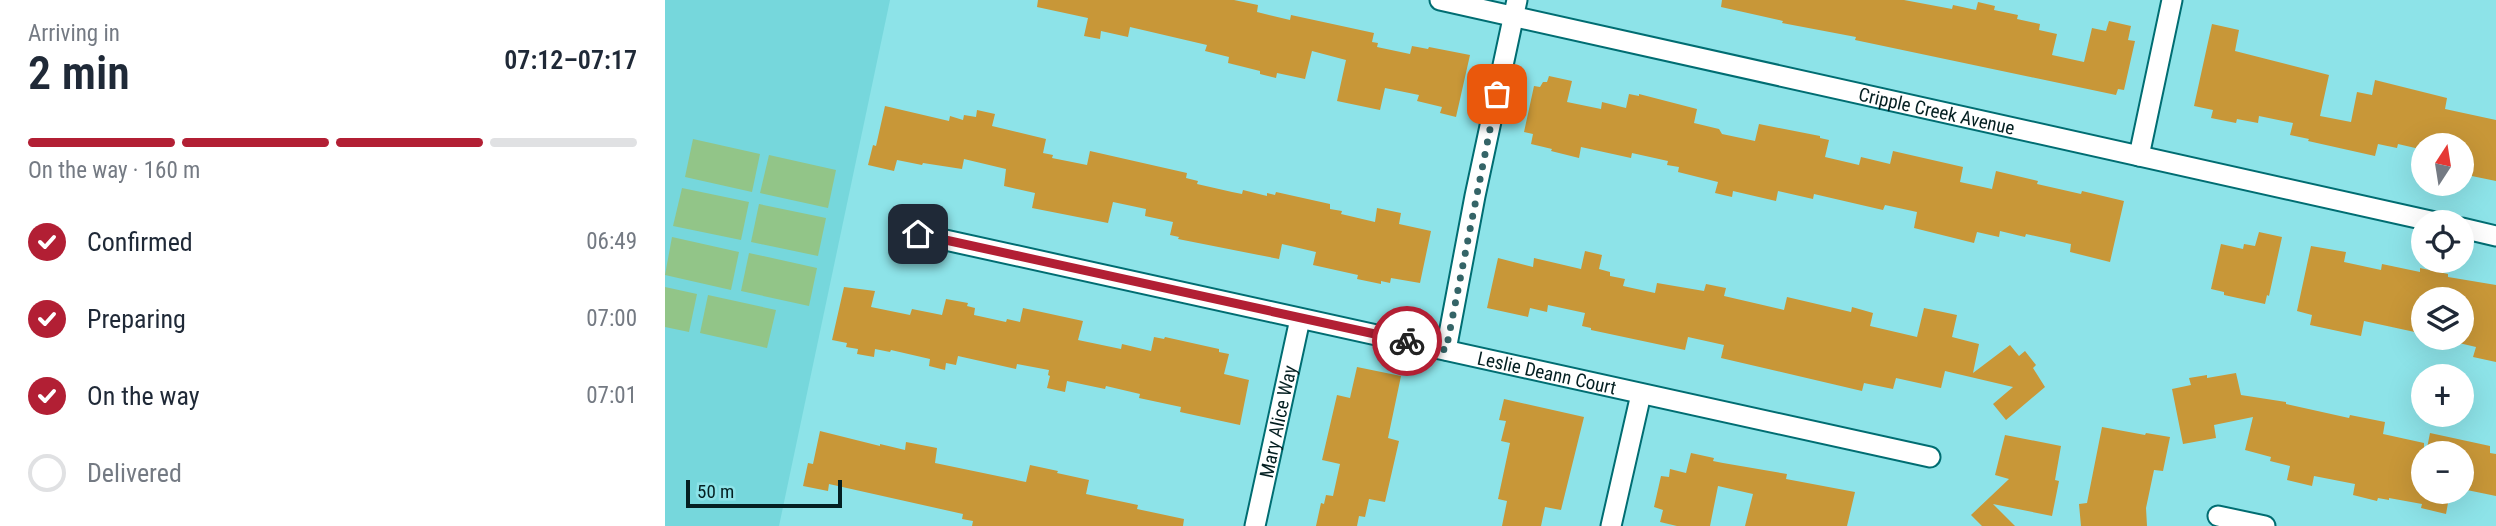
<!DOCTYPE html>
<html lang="en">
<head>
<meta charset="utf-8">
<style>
	:root { --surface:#fff; --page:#f2f2f3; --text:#1f2937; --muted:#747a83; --line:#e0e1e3; --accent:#b21f34 }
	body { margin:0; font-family:"Roboto Condensed",sans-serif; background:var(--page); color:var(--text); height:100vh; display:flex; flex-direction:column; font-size:26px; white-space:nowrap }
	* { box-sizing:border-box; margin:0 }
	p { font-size:23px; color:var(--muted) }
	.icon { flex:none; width:38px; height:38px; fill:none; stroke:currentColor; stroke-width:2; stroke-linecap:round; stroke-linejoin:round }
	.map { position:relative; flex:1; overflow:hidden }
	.drawer { display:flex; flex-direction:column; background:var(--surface); width:665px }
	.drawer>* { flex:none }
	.needle { width:46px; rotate:12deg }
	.buttons { position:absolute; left:1746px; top:133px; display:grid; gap:14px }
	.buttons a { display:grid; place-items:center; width:63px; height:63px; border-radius:50%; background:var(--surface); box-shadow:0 7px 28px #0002; font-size:35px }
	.scale { position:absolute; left:21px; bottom:18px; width:156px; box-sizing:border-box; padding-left:7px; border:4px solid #041f21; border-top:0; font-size:19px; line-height:24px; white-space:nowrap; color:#041f21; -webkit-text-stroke:5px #8de3e8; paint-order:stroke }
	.pin { position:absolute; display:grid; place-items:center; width:60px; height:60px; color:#fff; margin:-30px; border-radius:14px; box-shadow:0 4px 10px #0006 }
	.courier { position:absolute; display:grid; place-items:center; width:70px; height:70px; margin:-35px; border:5px solid #b21f34; border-radius:50%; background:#fff; color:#222; box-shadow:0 2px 9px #0007 }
	.overview em { font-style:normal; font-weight:600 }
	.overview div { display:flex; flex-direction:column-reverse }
	.overview { display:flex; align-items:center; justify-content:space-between; height:119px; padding:0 28px }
	h1 { font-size:46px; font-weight:600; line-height:52px }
	.bar { display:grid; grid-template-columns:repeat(4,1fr); gap:10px 7px; align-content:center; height:84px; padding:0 28px }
	.bar i { height:9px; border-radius:5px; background:var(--line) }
	.bar .selected { background:var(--accent) }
	.bar p { grid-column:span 4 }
	ol { padding:0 28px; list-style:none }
	li { display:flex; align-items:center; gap:21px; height:77px }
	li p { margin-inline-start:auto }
	li .icon { padding:7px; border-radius:50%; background:var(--accent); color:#fff; stroke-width:4 }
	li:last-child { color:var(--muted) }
	li i { width:38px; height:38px; border:4px solid var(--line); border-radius:50% }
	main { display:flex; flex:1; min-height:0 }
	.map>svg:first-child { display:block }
	.built { fill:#76d7dc }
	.green { fill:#92c588 }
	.building { fill:#c89738 }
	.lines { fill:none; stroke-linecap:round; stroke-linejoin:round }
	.street-casing { stroke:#006d72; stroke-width:23 }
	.street { stroke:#fff; stroke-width:19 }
	.done { stroke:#346467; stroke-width:7; stroke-dasharray:0 12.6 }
	.route { stroke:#b21f34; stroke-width:9 }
	.labels { text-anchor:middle; stroke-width:5; stroke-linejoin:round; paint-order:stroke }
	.street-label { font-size:19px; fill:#041f21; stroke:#8de3e8 }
</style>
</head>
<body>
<main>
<section class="drawer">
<div class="overview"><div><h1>2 min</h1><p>Arriving in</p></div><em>07:12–07:17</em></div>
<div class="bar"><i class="selected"></i><i class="selected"></i><i class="selected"></i><i></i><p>On the way · 160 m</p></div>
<ol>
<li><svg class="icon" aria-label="check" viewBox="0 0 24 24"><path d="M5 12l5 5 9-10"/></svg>Confirmed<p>06:49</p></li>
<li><svg class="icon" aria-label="check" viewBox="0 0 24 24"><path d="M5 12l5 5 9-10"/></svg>Preparing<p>07:00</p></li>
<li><svg class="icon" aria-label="check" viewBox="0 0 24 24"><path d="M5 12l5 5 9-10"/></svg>On the way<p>07:01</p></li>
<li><i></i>Delivered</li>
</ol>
</section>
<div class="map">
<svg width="1831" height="526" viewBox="0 0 1831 526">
	<rect width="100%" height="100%" fill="#8de3e8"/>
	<path class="built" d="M0,0H225L114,526H0Z"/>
	<g class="green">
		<path d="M28,139L95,154L87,192L20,177Z"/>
		<path d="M104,155L171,170L163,208L95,193Z"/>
		<path d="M17,188L84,202L76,240L8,226Z"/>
		<path d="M94,204L161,218L153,256L86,242Z"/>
		<path d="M7,237L74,252L66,290L0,275Z"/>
		<path d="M84,253L152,268L144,306L76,291Z"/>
		<path d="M0,287L32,294L24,332L0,327Z"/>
		<path d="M43,295L111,310L102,348L35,333Z"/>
	</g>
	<g class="building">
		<path d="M373,0H569L593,5L592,12L625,20L626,15L709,33L707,42L713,43L712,47L745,54L747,46L763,49L764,47L805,55L791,117L775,113L777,107L752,101L754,95L720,88L715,110L672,101L681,60L647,51L640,79L612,73L611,78L595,74V71L563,63L564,57L540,51L542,45L465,27L463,37L436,31L435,39L419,36L423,18L372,7Z"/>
		<path d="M1057,0H1239L1287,9L1288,5L1311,10L1313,2L1330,6L1329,10L1353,15L1352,19L1375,24L1374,30L1392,34L1387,55L1419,62L1427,28L1441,31L1444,21L1466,26L1463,40L1470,41L1459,90L1453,89L1451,95L1190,40L1191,37L1117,23L1118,21L1056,7Z"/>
		<path d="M1547,24L1574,30L1570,51L1664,75L1655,116L1686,122L1692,92L1707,95L1710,80L1782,98L1780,109L1831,120V181L1797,174V145H1759V150L1733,144L1732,148L1713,144L1710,156L1643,141L1644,139L1625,135L1628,123L1594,116L1593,123L1572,119L1571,123L1546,118L1548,110L1529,106Z"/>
		<path d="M884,76L907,81L902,102L936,109L937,102L961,108L964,94L974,96V94L1032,109L1029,123L1054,129L1057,134L1090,141L1094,124L1155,136V138L1164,140L1160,157L1194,165L1196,157L1225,164L1228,151L1298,167L1295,182L1327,189L1331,171L1373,181L1372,184L1416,194L1417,191L1459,201L1445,262L1405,252L1406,244L1361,234L1360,237L1335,231L1334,237L1312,232L1309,243L1249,228L1252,212L1220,205L1218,210L1149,194L1148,199L1113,191L1111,201L1068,191L1067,197L1050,193L1053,182L1013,172L1014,167L1002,165L1003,161L967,153L966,158L916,147L914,158L886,151L887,149L866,144L868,134L859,132L869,86L875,87L878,82H882Z"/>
		<path d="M220,106L284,121L285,116L298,120L299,115L311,117L312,110L330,114L327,126L381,139L378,153L388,155L387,158L422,165L425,151L522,173L521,178L533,181L532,184L567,192L577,194L578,190L602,196V193L610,195L611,192L665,204V209L677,211L676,214L710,222L712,208L736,213L734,224L766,231L755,283L726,278L725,283L716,281V284L692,279L693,275L648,265L651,252L617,244L614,259L513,239L514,237L505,235L508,222L480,216L481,209L448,202L443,223L367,208L370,193L339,186L341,169L299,159L297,169L258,163L257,165L232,160L229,171L203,165L208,145L211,146Z"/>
		<path d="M1594,232L1617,237L1604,296L1602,295L1600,304L1559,295V292L1546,289L1556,244L1578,249L1579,244L1590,246Z"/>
		<path d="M1646,246L1681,252L1679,262L1716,270L1717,264L1755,272V268L1783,274V277L1831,285V362L1808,357L1811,347L1794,343L1795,338H1797L1800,313L1797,312V299H1759V334L1699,321L1696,336L1645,325L1647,315L1632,311Z"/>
		<path d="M920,251L937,255L934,269L945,272V276L960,279L958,286L990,293L992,283L1039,291L1041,284L1061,288L1059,296L1119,310L1122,297L1186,312L1187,307L1208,313L1205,326L1252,337L1259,308L1292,315L1287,337L1314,344L1308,373L1345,345L1354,356L1360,351L1371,365L1368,368L1380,387L1341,420L1328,404L1348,387L1280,371L1276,388L1231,378L1228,389L1199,383L1197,391L1056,358L1059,345L1023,337L1020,350L926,330V328L917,326L920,313L883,305L882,312L865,308L863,317L822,308L833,258L868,267L869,258L916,269Z"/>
		<path d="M179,287L210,291L206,307L245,315L247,309L277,315L281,299L303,303L302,306L310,308L309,315L341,322L342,319L355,322L358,308L418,321L413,340L456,349L457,344L486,351L489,337L499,339L500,337L554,349V352L564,354L559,374L584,380L575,425L515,412L516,407L474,398L475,394L441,386L440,389L402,381L400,392L382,388L385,376L383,375L384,370L352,364L351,369L293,356L291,365L281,363L280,370L264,366L265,359L226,350L225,352L210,349L209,357L192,354L193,349L181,347L182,343L167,340Z"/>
		<path d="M692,367L736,376L723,438L734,441L720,502L704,499L700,517L694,516L692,526H651L656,503L659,504L661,495L668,496L675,464L657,460L672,395L685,398Z"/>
		<path d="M1571,373L1576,395L1621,402V404L1684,418L1685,415L1720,422L1718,434L1759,443V496L1760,492H1785L1781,514L1756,508L1757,504L1724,498V500L1713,498L1712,501L1688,495L1690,484L1649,476L1647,486L1622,480L1625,466L1605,461L1606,457L1580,450L1588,417L1549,425L1551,438L1518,444L1507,389L1526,385L1524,378L1542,375V378Z"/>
		<path d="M839,399L919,417L896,510L880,507L876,526H837L842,501L833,499L845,443L836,441L841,421L834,420Z"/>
		<path d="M1437,427L1480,435L1481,433L1505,437L1498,471L1489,470L1481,508L1482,526H1416L1414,504L1422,503Z"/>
		<path d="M155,431L215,446V444L240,450L241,442L272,448L270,463L361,482L365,465L393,471L392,473L424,480L421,494L473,505L472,509L519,519L518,526H307L308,521L297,519L298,514L164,484L163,491L138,486L143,463L148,464Z"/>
		<path d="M1765,433L1825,446V453L1831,454V496L1797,489V453H1761Z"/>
		<path d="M1340,435L1396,446L1390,480L1394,481L1387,516L1328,504L1350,526H1317L1306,515L1344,479L1330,475Z"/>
		<path d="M1026,453L1049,458L1048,461L1058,463L1122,474L1121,479L1190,492L1182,526H1080L1088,494L1053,486L1045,526H1012L995,522L998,510L989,507L996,476L1004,477L1005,469L1021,473Z"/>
	</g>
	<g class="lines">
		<defs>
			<g id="street">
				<path id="s1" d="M775,0L1770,222"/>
				<path d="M1474,156L1507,0"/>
				<path d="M1797,228L1831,236"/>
				<path id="s2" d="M253,234L1265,457"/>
				<path d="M781,350L810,196L852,0"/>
				<path d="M1553,516L1600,526"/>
				<path id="s3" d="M590,526L635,319"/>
				<path d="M946,526L976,394"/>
			</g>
		</defs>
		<use href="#street" class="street-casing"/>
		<use href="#street" class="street"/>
	</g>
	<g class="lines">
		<path class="done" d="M742,341L781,350L832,94"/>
		<path class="route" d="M253,234L742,341"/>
	</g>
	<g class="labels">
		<g class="street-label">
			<text dy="7" stroke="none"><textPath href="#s1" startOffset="509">Cripple Creek Avenue</textPath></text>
			<text dy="7" stroke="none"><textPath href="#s2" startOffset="644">Leslie Deann Court</textPath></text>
			<text dy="7" stroke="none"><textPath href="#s3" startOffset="107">Mary Alice Way</textPath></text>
		</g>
	</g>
</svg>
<div class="buttons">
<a><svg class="needle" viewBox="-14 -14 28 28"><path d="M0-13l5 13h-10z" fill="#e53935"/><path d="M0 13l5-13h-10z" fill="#747a83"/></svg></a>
<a><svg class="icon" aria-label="locate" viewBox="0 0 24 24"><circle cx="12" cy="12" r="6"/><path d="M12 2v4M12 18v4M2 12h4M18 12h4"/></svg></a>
<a><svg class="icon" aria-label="layers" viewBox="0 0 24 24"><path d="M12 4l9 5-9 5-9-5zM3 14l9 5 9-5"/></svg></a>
<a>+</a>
<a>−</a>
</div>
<div class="scale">50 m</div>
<div class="pin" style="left:832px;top:94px;background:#ea580c"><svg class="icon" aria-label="bag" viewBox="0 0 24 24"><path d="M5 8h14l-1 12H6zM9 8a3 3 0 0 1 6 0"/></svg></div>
<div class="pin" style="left:253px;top:234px;background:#1f2937"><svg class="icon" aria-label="home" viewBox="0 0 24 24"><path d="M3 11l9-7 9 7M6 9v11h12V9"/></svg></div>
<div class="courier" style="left:742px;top:341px"><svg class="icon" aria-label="bike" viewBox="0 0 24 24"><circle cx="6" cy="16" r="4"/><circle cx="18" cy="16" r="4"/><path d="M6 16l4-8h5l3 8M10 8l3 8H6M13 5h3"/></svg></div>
</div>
</main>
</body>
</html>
